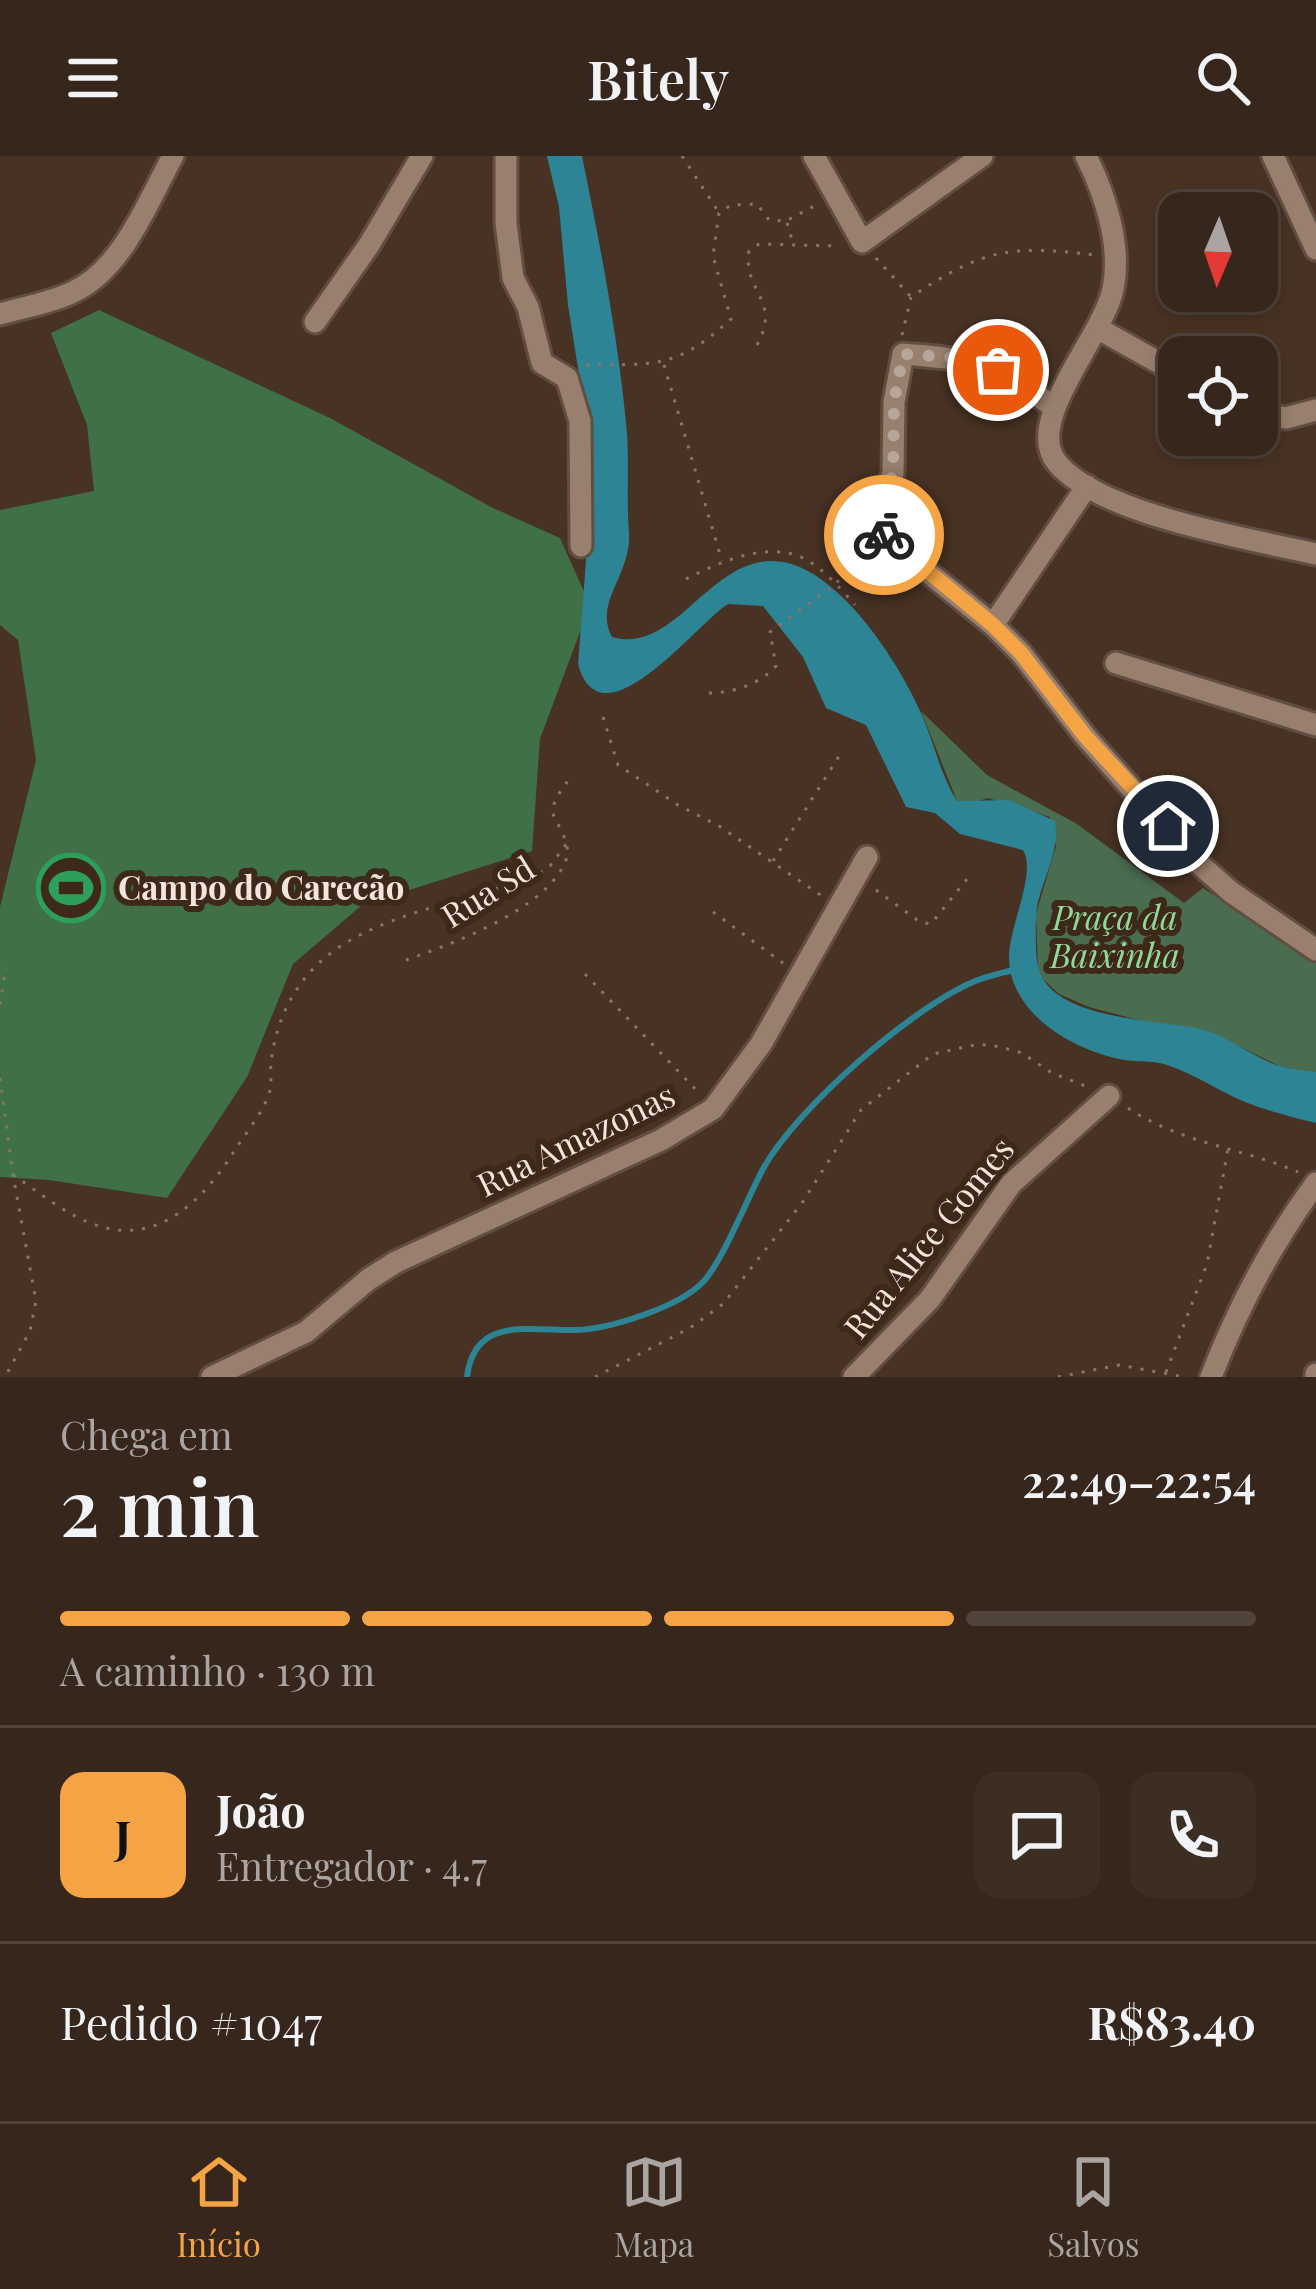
<!DOCTYPE html>
<html lang="pt">
<head>
<meta charset="utf-8">
<style>
	:root { --surface:#36261b; --page:#3d2e24; --text:#f1f3f6; --muted:#aaa5a3; --line:#50433a; --accent:#f4a444 }
	body { margin:0; font-family:"Playfair Display",serif; background:var(--page); color:var(--text); height:100vh; display:flex; flex-direction:column; font-size:45px; white-space:nowrap }
	* { box-sizing:border-box; margin:0 }
	p { font-size:39px; color:var(--muted) }
	.icon { flex:none; width:66px; height:66px; fill:none; stroke:currentColor; stroke-width:2; stroke-linecap:round; stroke-linejoin:round }
	.map { position:relative; height:1221px; overflow:hidden }
	.drawer { display:flex; flex-direction:column; background:var(--surface); flex:1 }
	.drawer>* { flex:none }
	.needle { width:78px; rotate:182deg }
	.fabs { position:absolute; left:1158px; top:36px; display:grid; gap:24px }
	.fabs a { display:grid; place-items:center; width:120px; height:120px; border-radius:24px; background:var(--surface); box-shadow:0 6px 18px #0003,0 0 0 3px var(--line); font-size:60px }
	.pin { position:absolute; display:grid; place-items:center; width:102px; height:102px; color:#fff; margin:-51px; border:6px solid #fff; border-radius:50%; box-shadow:0 3px 12px #0007 }
	.courier { position:absolute; display:grid; place-items:center; width:120px; height:120px; margin:-60px; border:9px solid #f4a444; border-radius:50%; background:#fff; color:#222; box-shadow:0 3px 15px #0007 }
	.summary em { font-style:normal; font-weight:600 }
	.summary div { display:flex; flex-direction:column-reverse }
	.summary { display:flex; align-items:center; justify-content:space-between; height:204px; padding:0 60px }
	h1 { font-size:78px; font-weight:600; line-height:90px }
	.bar { display:grid; grid-template-columns:repeat(4,1fr); gap:18px 12px; align-content:center; height:144px; padding:0 60px }
	.bar i { height:15px; border-radius:9px; background:var(--line) }
	.bar .active { background:var(--accent) }
	.bar p { grid-column:span 4 }
	.line { display:flex; align-items:center; gap:30px; padding:0 60px; border-top:3px solid var(--line) }
	.line div { flex:1 }
	.round { display:grid; place-items:center; flex:none; width:126px; height:126px; border-radius:24px; background:var(--page) }
	header { display:flex; justify-content:space-between; align-items:center; height:156px; padding:0 60px; background:var(--surface); font-size:54px; font-weight:600 }
	.dock { display:flex; justify-content:space-around; align-items:center; height:168px; border-top:3px solid var(--line); background:var(--surface); font-size:33px; color:var(--muted) }
	.dock a { display:grid; justify-items:center; gap:6px }
	.dock .active { color:var(--accent) }
	.map>svg:first-child { display:block }
	.green { fill:#4a6c4f }
	.forest { fill:#3f7047 }
	.water { fill:#2d8494 }
	.lines { fill:none; stroke-linecap:round; stroke-linejoin:round }
	.stream { stroke:#2d8494; stroke-width:6 }
	.street-casing { stroke:#614e42; stroke-width:27 }
	.path { stroke:#89766a; stroke-width:3; stroke-dasharray:3 9; stroke-linecap:butt }
	.street { stroke:#997f6e; stroke-width:21 }
	.done { stroke:#b7a69c; stroke-width:12; stroke-dasharray:0 21.6 }
	.route { stroke:#f4a444; stroke-width:15 }
	.labels { text-anchor:middle; stroke-width:12; stroke-linejoin:round; paint-order:stroke }
	.poi-label { font-size:33px; font-weight:bold; fill:#f3e4dc; stroke:#3d281a; text-anchor:start }
	.street-label { font-size:33px; fill:#f3e4dc; stroke:#3d281a }
	.park-label { font-size:33px; font-style:italic; fill:#90d99a; stroke:#3d281a }
</style>
</head>
<body>
<header><svg class="icon" aria-label="menu" viewBox="0 0 24 24"><path d="M4 6h16M4 12h16M4 18h16"/></svg>Bitely<svg class="icon" aria-label="search" viewBox="0 0 24 24"><circle cx="10" cy="10" r="6"/><path d="M15 15l6 6"/></svg></header>
<div class="map">
<svg width="1316" height="1221" viewBox="0 0 1316 1221">
	<rect width="100%" height="100%" fill="#483224"/>
	<path class="green" d="M921,555L987,619L1077,668L1184,747L1203,732L1316,806V916L1281,911L1241,891L1089,851L1059,838L1043,823L1038,813L1036,758L1056,690L1050,661L988,642L969,648L957,645Z"/>
	<path class="forest" d="M99,154L330,262L493,352L560,382L590,449L540,583L532,695L362,749L293,808L247,921L167,1042L49,1024L0,1021V751L36,604L18,484L0,469V354L94,335L87,269L51,177Z"/>
	<path class="water" d="M547,0H582C600,88 617,176 626,266C630,303 626,339 629,376C632,419 593,446 612,481C674,499 708,404 773,405C836,406 900,508 922,559C934,587 941,620 957,645L1009,644L1055,665C1060,694 1045,718 1038,746C1035,757 1035,798 1038,810C1050,866 1163,863 1204,874C1228,881 1248,897 1271,907C1284,913 1301,913 1316,916V967C1292,961 1268,955 1245,946C1219,935 1196,919 1170,910C1152,903 1132,907 1115,902C1068,891 1009,855 1009,801C1009,770 1037,717 1023,694L960,678L935,657L906,651L866,569L826,552L803,501L763,450L728,448C698,466 601,593 578,508L588,379L589,282L568,149L559,51Z"/>
	<g class="lines">
		<path class="stream" d="M467,1221C474,1159 531,1175 576,1174C610,1173 679,1151 703,1126C722,1106 748,1041 763,1013C796,953 910,853 973,826C987,820 1003,817 1017,813"/>
		<defs>
			<g id="street">
				<path d="M506,0V67L513,122L528,151L542,207L567,222L580,265L581,390"/>
				<path d="M814,0L862,86L982,0"/>
				<path d="M1086,0C1105,38 1122,90 1113,133C1104,180 1021,267 1058,308C1102,359 1250,383 1316,398"/>
				<path d="M1273,0L1316,93"/>
				<path d="M0,158C24,151 51,147 73,136C123,113 148,45 173,0"/>
				<path d="M315,166L369,89L422,0"/>
				<path d="M1099,173L1179,218"/>
				<path d="M1054,251C991,207 978,204 903,198L894,246L893,317L874,372L993,469L1021,497L1085,580L1196,705L1231,736L1316,794"/>
				<path d="M1257,257L1286,262L1316,254"/>
				<path d="M993,469L1087,330"/>
				<path d="M1116,507L1316,569"/>
				<path d="M212,1221L306,1176L369,1123L396,1106L661,984L713,953L761,888L867,701"/>
				<path d="M854,1221L930,1143L1011,1028L1109,940"/>
				<path d="M1211,1221C1238,1151 1272,1087 1316,1027"/>
				<path d="M1316,1221V1218"/>
			</g>
		</defs>
		<use href="#street" class="street-casing"/>
		<g class="path">
			<path d="M682,0L718,55"/>
			<path d="M787,67L793,87"/>
			<path d="M876,102L911,141"/>
			<path d="M902,179L911,141C985,92 1009,89 1096,99"/>
			<path d="M757,189C782,144 742,135 749,95L759,88L838,90"/>
			<path d="M586,209C657,208 676,213 731,163L713,100L719,57L731,49L757,48L769,64L786,65L816,49"/>
			<path d="M664,209L722,405"/>
			<path d="M686,423C717,407 760,388 796,399C818,406 840,432 855,449"/>
			<path d="M709,537C733,537 760,528 776,510L770,476L836,428L863,389"/>
			<path d="M603,561L618,609L678,649L719,670L822,740"/>
			<path d="M773,705L841,597"/>
			<path d="M876,734L920,766L931,768L971,718"/>
			<path d="M713,756L783,807"/>
			<path d="M406,804C452,788 557,750 568,697C563,656 535,667 571,621"/>
			<path d="M585,818L700,938"/>
			<path d="M0,848L6,812"/>
			<path d="M0,922L13,1019L36,1145L30,1175L5,1221"/>
			<path d="M1128,952C1180,987 1242,992 1298,1016"/>
			<path d="M13,1019C39,1036 68,1061 99,1070C159,1089 204,1043 233,997C244,979 265,955 270,934C272,926 270,916 271,907C275,870 290,835 317,809C368,758 469,746 536,719L550,710L567,687"/>
			<path d="M1166,1216L1207,1108L1228,993"/>
			<path d="M595,1221L690,1172L723,1148L802,1047L861,954L933,898L979,888L1001,891L1022,897L1052,917L1088,931"/>
			<path d="M1058,1221L1119,1209L1184,1221"/>
		</g>
		<use href="#street" class="street"/>
	</g>
	<g class="lines">
		<path class="done" d="M884,379L874,372L893,317L894,246L903,198L961,202L998,214"/>
		<path class="route" d="M884,379L993,469L1021,497L1085,580L1168,670"/>
	</g>
	<defs>
		<symbol id="stadium-ring" viewBox="-11 -11 22 22"><circle r="9.5" fill="#3d281a" stroke="#2e9e5b" stroke-width="1.5"/><path d="M0-5a6.5 5 0 1 0 0 10a6.5 5 0 1 0 0-10ZM-3.5-1.8h7v3.6h-7Z" fill="#2e9e5b"/></symbol>
	</defs>
	<g fill-rule="evenodd">
		<use href="#stadium-ring" x="33" y="694" width="76" height="76"/>
	</g>
	<g class="labels">
		<g class="poi-label">
			<text x="118" y="744">Campo do Carecão</text>
		</g>
		<g class="street-label">
			<text transform="translate(488 736) rotate(-32)" y="12">Rua Sd</text>
			<text transform="translate(576 984) rotate(-26)" y="12">Rua Amazonas</text>
			<text transform="translate(929 1082) rotate(-51)" y="12">Rua Alice Gomes</text>
		</g>
		<g class="park-label">
			<text x="1115" y="774">Praça da<tspan x="1115" dy="38">Baixinha</tspan></text>
		</g>
	</g>
</svg>
<div class="fabs">
<a><svg class="needle" viewBox="-14 -14 28 28"><path d="M0-13l5 13h-10z" fill="#e53935"/><path d="M0 13l5-13h-10z" fill="#aaa5a3"/></svg></a>
<a><svg class="icon" aria-label="locate" viewBox="0 0 24 24"><circle cx="12" cy="12" r="6"/><path d="M12 2v4M12 18v4M2 12h4M18 12h4"/></svg></a>
</div>
<div class="pin" style="left:998px;top:214px;background:#ea580c"><svg class="icon" aria-label="bag" viewBox="0 0 24 24"><path d="M5 8h14l-1 12H6zM9 8a3 3 0 0 1 6 0"/></svg></div>
<div class="pin" style="left:1168px;top:670px;background:#1f2937"><svg class="icon" aria-label="home" viewBox="0 0 24 24"><path d="M3 11l9-7 9 7M6 9v11h12V9"/></svg></div>
<div class="courier" style="left:884px;top:379px"><svg class="icon" aria-label="bike" viewBox="0 0 24 24"><circle cx="6" cy="16" r="4"/><circle cx="18" cy="16" r="4"/><path d="M6 16l4-8h5l3 8M10 8l3 8H6M13 5h3"/></svg></div>
</div>
<section class="drawer">
<div class="summary"><div><h1>2 min</h1><p>Chega em</p></div><em>22:49–22:54</em></div>
<div class="bar"><i class="active"></i><i class="active"></i><i class="active"></i><i></i><p>A caminho · 130 m</p></div>
<div class="line" style="height:216px"><b class="round" style="background:var(--accent);color:#111">J</b><div><b>João</b><p>Entregador · 4.7</p></div><a class="round"><svg class="icon" aria-label="chat" viewBox="0 0 24 24"><path d="M4 5h16v11H9l-5 4z"/></svg></a><a class="round"><svg class="icon" aria-label="phone" viewBox="0 0 24 24"><path d="M5 4h4l2 5-3 2q2 4 5 5l2-3 5 2v4C11 20 4 13 5 4z"/></svg></a></div>
<div class="line" style="height:156px"><div>Pedido #1047</div><b>R$83.40</b></div>
</section>
<nav class="dock">
<a class="active"><svg class="icon" aria-label="home" viewBox="0 0 24 24"><path d="M3 11l9-7 9 7M6 9v11h12V9"/></svg>Início</a>
<a><svg class="icon" aria-label="map" viewBox="0 0 24 24"><path d="M3 6l6-2 6 2 6-2v14l-6 2-6-2-6 2zM9 4v14M15 6v14"/></svg>Mapa</a>
<a><svg class="icon" aria-label="saved" viewBox="0 0 24 24"><path d="M7 4h10v16l-5-4-5 4z"/></svg>Salvos</a>
</nav>
</body>
</html>
